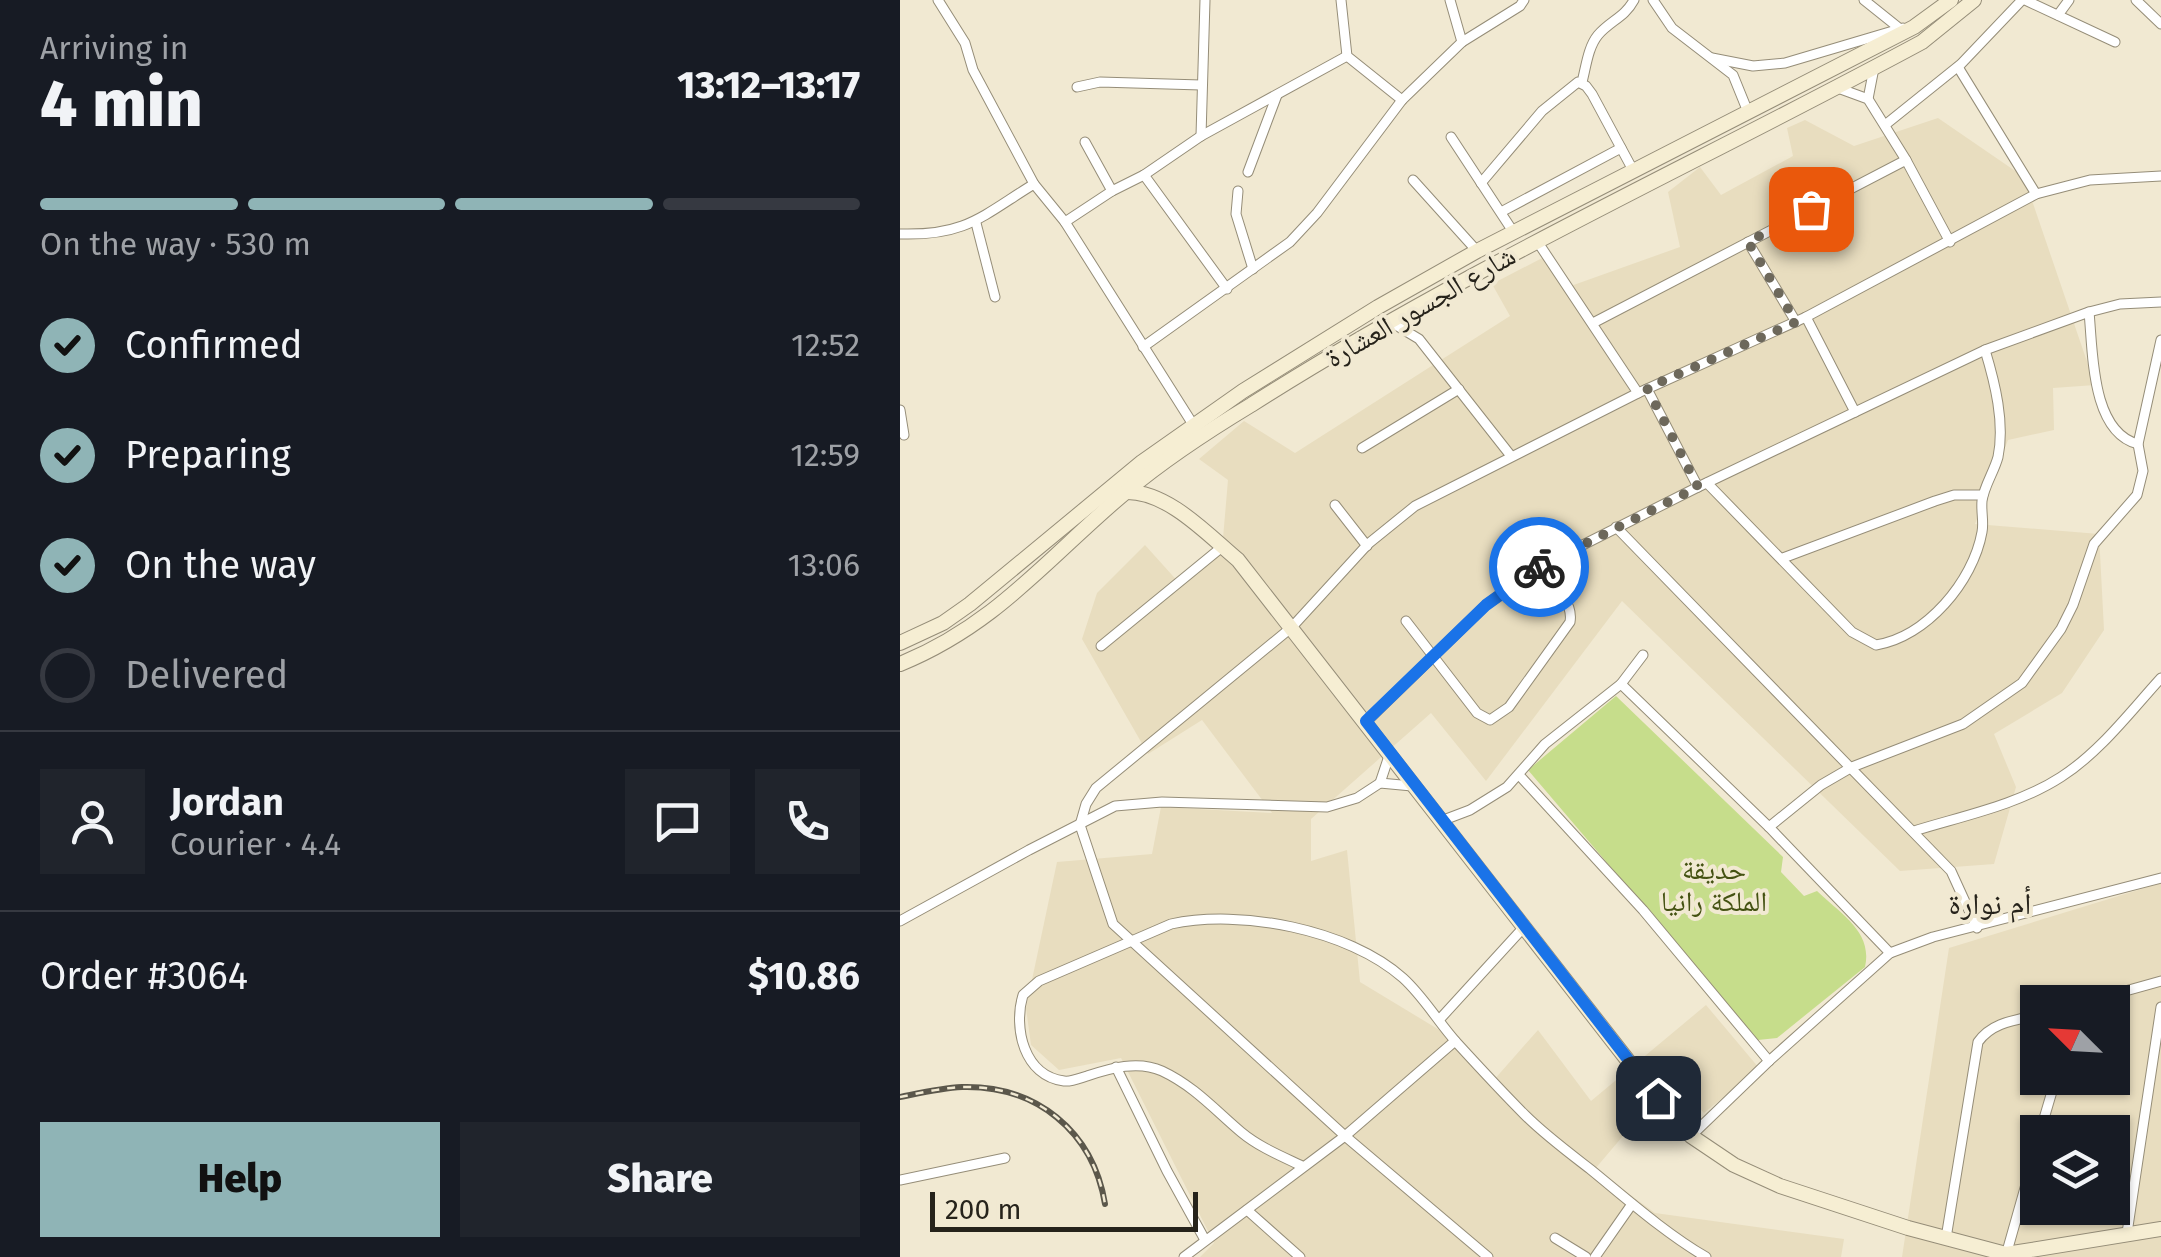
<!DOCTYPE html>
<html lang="en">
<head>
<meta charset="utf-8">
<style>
	:root { --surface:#171b24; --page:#20242c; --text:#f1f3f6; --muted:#9ea1a6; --line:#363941; --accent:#8fb4b6 }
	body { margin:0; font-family:"Fira Sans","Noto Naskh Arabic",sans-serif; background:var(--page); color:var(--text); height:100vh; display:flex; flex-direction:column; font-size:38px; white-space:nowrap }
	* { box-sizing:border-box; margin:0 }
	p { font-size:32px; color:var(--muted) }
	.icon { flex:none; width:55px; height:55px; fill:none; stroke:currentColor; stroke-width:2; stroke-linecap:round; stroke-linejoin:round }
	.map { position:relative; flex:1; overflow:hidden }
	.side { display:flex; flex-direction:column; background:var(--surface); width:900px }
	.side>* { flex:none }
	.needle { width:65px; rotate:294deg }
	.controls { position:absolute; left:1120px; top:985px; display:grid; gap:20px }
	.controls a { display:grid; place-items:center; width:110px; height:110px; border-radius:0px; background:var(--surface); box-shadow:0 2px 8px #0004; font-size:50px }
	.scale { position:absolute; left:30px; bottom:25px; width:268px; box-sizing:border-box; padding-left:10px; border:5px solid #26231b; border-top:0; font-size:28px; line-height:35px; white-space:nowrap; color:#26231b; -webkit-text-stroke:8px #f1e9d2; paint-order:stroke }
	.pin { position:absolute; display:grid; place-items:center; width:85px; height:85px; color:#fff; margin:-42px; border-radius:20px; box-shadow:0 5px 15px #0006 }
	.courier { position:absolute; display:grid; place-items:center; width:100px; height:100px; margin:-50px; border:8px solid #1a73e8; border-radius:50%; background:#fff; color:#222; box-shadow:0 2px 12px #0007 }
	.head em { font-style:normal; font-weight:800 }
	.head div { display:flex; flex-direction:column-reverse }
	.head { display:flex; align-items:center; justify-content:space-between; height:170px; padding:0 40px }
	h1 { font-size:65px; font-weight:800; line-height:75px }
	.bar { display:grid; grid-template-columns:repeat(4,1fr); gap:15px 10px; align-content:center; height:120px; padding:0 40px }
	.bar i { height:12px; border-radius:8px; background:var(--line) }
	.bar .selected { background:var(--accent) }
	.bar p { grid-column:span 4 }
	.line { display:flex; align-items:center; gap:25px; padding:0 40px; border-top:2px solid var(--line) }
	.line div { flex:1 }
	.round { display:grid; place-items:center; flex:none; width:105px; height:105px; border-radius:0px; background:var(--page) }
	ol { padding:0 40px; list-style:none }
	li { display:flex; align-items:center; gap:30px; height:110px }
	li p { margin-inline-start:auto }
	li .icon { padding:10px; border-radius:50%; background:var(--accent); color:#111; stroke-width:4 }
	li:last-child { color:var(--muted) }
	li i { width:55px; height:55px; border:5px solid var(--line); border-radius:50% }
	.button { display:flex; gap:20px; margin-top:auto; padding:20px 40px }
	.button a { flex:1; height:115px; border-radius:0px; background:var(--accent); color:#111; font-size:40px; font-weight:800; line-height:115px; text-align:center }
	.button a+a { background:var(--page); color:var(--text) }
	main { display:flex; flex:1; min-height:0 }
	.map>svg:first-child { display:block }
	.built { fill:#e8ddbf; fill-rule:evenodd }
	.green { fill:#c6dd8b }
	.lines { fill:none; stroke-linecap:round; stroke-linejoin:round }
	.street-casing { stroke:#958d78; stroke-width:11 }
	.secondary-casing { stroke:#958d78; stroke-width:16 }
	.street { stroke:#fff; stroke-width:9 }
	.secondary { stroke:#f6eed3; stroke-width:14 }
	.rail-casing { stroke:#5b574b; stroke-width:6 }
	.rail { stroke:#f1e9d2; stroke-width:2.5; stroke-dasharray:8; stroke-linecap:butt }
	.done { stroke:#6d685b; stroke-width:10; stroke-dasharray:0 18 }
	.route { stroke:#1a73e8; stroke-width:12 }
	.labels { text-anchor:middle; stroke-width:8; stroke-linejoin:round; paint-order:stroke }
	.street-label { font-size:28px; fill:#26231b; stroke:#f1e9d2 }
	.park-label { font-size:28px; fill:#445212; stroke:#f1e9d2 }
	.neighbourhood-label { font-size:30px; fill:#26231b; stroke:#f1e9d2 }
</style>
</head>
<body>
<main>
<section class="side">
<div class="head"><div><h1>4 min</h1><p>Arriving in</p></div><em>13:12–13:17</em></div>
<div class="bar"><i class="selected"></i><i class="selected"></i><i class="selected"></i><i></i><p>On the way · 530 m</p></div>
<ol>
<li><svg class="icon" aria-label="check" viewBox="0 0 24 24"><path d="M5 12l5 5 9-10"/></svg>Confirmed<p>12:52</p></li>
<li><svg class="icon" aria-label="check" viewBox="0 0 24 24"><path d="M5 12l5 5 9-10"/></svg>Preparing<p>12:59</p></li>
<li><svg class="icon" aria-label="check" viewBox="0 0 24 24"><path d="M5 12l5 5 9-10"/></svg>On the way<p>13:06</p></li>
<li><i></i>Delivered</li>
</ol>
<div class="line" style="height:180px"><a class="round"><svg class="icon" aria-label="person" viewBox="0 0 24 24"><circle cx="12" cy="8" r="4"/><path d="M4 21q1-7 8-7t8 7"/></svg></a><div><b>Jordan</b><p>Courier · 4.4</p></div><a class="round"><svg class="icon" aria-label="chat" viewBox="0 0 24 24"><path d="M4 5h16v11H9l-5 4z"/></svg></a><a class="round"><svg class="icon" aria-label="phone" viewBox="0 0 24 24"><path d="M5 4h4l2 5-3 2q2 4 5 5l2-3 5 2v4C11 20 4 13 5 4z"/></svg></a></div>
<div class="line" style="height:130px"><div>Order #3064</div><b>$10.86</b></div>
<div class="button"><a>Help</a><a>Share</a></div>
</section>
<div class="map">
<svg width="1261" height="1257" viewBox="0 0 1261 1257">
	<rect width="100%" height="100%" fill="#f1e9d2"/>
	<g class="built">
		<path d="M1038,118L1124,177L1195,385L1153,388L1154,430L1108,440L1075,524L1199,534L1204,630L1162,693L1094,734L1116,787L1094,864L1000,871L722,601L586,781L531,713L411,819V861L447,850L460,982L546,1034L593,1081L638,1030L691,1101L806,1005L859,1068L804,1113L772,1078L695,1169L755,1213L944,1239L941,1257H300L314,1243L221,1058L159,1070L131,1045L126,1008L157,862L252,854L261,807L372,813L302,720L248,754L182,639L197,593L245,545L281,585L322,550L328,480L299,459L344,421L395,453L610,316L592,284L646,256L668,287L780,247L768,192L800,167L821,195L893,156L887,128L905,120L954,146Z"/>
		<path d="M1261,883V1257H1002L1049,948ZM1138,1002H1212V1078H1138ZM1138,1132H1212V1208H1138Z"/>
	</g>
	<path class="green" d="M716,696L883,857L881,872L904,896L917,891C941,914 973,932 965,967L877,1038L858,1040L628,770Z"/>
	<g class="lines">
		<defs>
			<g id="street">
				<path d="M38,0L65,43L73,70L134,184L165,222L294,426"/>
				<path d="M441,0L447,56L502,100"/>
				<path d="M550,0L562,42"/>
				<path d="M753,0L772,28L833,75L848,112"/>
				<path d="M964,0L999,28"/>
				<path d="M1125,0L1215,42"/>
				<path d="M1236,0L1261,24"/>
				<path d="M1158,15L1169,0"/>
				<path d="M812,58L853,66L885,63L1003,28"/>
				<path d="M1058,67L1136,194"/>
				<path d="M682,82C686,67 688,47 698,35C710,21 725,17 734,0"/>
				<path d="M177,87L200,82L301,85"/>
				<path d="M938,88L968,99L1006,160L1050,242"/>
				<path d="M968,99L974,68"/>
				<path d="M985,125L1061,64L1122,0"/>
				<path d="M301,136L305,0"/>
				<path d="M551,137L614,233"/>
				<path d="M185,142L212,191"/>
				<path d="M348,172L377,95"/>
				<path d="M244,175L327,289"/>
				<path d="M513,180L577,251"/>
				<path d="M581,183L642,111L678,82L686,86L692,94L734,172"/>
				<path d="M338,191L336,214L353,269"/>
				<path d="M601,212L721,148"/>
				<path d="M165,222L212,191L244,175L301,136L447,56"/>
				<path d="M76,223L95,297"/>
				<path d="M0,234C66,236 82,216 134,184"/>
				<path d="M637,241L738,393"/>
				<path d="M848,242L896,322"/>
				<path d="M1189,312C1193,352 1191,432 1238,444"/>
				<path d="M906,317L955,412"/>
				<path d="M489,321L519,339L611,456"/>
				<path d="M693,323L1006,160"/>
				<path d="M243,347L390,242L417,213L502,100L562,42L620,6L624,0"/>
				<path d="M747,389L798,487"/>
				<path d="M0,410L4,435"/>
				<path d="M462,448L559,389"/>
				<path d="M807,483L952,632L976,645C1026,637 1073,582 1082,532C1084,522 1081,512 1082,501C1084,486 1094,472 1098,457C1105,423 1095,383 1085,350"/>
				<path d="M435,505L467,546"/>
				<path d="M716,527L1051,871L1077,928"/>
				<path d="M883,558L1035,501L1054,495H1083"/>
				<path d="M506,621L577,713L590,720L609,707L670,622C674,599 650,584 635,569"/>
				<path d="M201,646L322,547"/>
				<path d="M721,684L869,827L990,953"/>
				<path d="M467,721L586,605L635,569L798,487L1085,350L1189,312L1220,304L1261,302"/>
				<path d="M619,775L743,910L869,1061"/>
				<path d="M480,783L490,753"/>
				<path d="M541,821L570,810L607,787L645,744L721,684L743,655"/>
				<path d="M869,827L921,785L952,767L1063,724L1122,683L1161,629L1173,605L1194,544L1237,495L1243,471L1238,444L1261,340"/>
				<path d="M1014,831C1062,816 1118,805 1161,777C1200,752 1230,712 1261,678"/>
				<path d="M0,921L129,850L215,806L262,802L427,807L457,798L480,783L512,786"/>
				<path d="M1186,1002L1261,981"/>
				<path d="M539,1020L624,927"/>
				<path d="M216,1067L267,1171L305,1240"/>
				<path d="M1140,1132L1156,1078"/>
				<path d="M791,1136L869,1061L990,953L1033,937L1261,878"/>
				<path d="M402,1166C381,1156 359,1147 341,1132C315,1110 294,1086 262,1071C238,1060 211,1068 187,1076C180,1078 172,1082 164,1081C124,1076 113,1028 123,995L139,981L271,924C340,909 448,929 503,978C524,997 538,1022 557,1043C579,1067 602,1092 625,1115C645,1135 668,1152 690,1169C728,1200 765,1233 806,1257"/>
				<path d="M0,1180L105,1158"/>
				<path d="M347,1210L400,1257"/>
				<path d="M1227,1233L1261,1007"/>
				<path d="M655,1238L686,1257"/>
				<path d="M1046,1238L1078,1042C1092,1022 1116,1020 1138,1015"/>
				<path d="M1106,1255L1138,1142"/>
				<path d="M284,1257L445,1136L555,1041"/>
				<path d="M588,1257L445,1136L213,924L180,825L186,804L196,788L392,627L468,544L515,506L738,393L906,317L1136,194L1190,180L1261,176"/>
				<path d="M695,1257L732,1204"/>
			</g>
			<g id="secondary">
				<path d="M226,492C268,491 308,535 338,560L757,1098L791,1136L834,1165L880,1186L1008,1228L1106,1254L1261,1229"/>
				<path d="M0,643L43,623L70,604L242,462L343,391L478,307L577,251L1014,27L1051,0"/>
				<path d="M0,664C98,624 149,556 227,491C265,459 308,431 351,405C566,268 798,163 1022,42L1074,0"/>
			</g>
		</defs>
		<use href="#street" class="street-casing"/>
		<use href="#secondary" class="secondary-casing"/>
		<use href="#street" class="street"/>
		<use href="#secondary" class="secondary"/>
		<defs>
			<path id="rail" d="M0,1097C20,1093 41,1088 62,1087C136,1085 193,1131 205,1204"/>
		</defs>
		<use href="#rail" class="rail-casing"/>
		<use href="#rail" class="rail"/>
	</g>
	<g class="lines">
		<path class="done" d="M639,567L798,487L747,388L896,322L848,242L911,209"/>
		<path class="route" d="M639,567L586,605L466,721L758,1098"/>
	</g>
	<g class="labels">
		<g class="street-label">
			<text transform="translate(520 306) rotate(-30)" y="10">شارع الجسور العشارة</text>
		</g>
		<g class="park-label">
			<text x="814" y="879">حديقة<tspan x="814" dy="32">الملكة رانيا</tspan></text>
		</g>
		<g class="neighbourhood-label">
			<text x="1090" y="914">أم نوارة</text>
		</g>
	</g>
</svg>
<div class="controls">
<a><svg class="needle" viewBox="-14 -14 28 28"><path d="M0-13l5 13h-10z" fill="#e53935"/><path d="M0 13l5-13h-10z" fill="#9ea1a6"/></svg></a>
<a><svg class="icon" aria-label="layers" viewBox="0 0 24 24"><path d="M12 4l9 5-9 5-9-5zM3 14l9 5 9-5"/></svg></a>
</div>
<div class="scale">200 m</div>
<div class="pin" style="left:911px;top:209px;background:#ea580c"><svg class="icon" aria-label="bag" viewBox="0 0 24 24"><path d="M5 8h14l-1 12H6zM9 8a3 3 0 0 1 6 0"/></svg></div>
<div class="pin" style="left:758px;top:1098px;background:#1f2937"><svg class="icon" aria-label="home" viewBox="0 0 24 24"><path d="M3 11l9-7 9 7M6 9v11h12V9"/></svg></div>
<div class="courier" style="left:639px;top:567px"><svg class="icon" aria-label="bike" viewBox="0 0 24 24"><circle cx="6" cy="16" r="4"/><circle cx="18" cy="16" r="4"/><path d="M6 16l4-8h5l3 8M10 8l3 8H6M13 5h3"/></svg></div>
</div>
</main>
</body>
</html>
